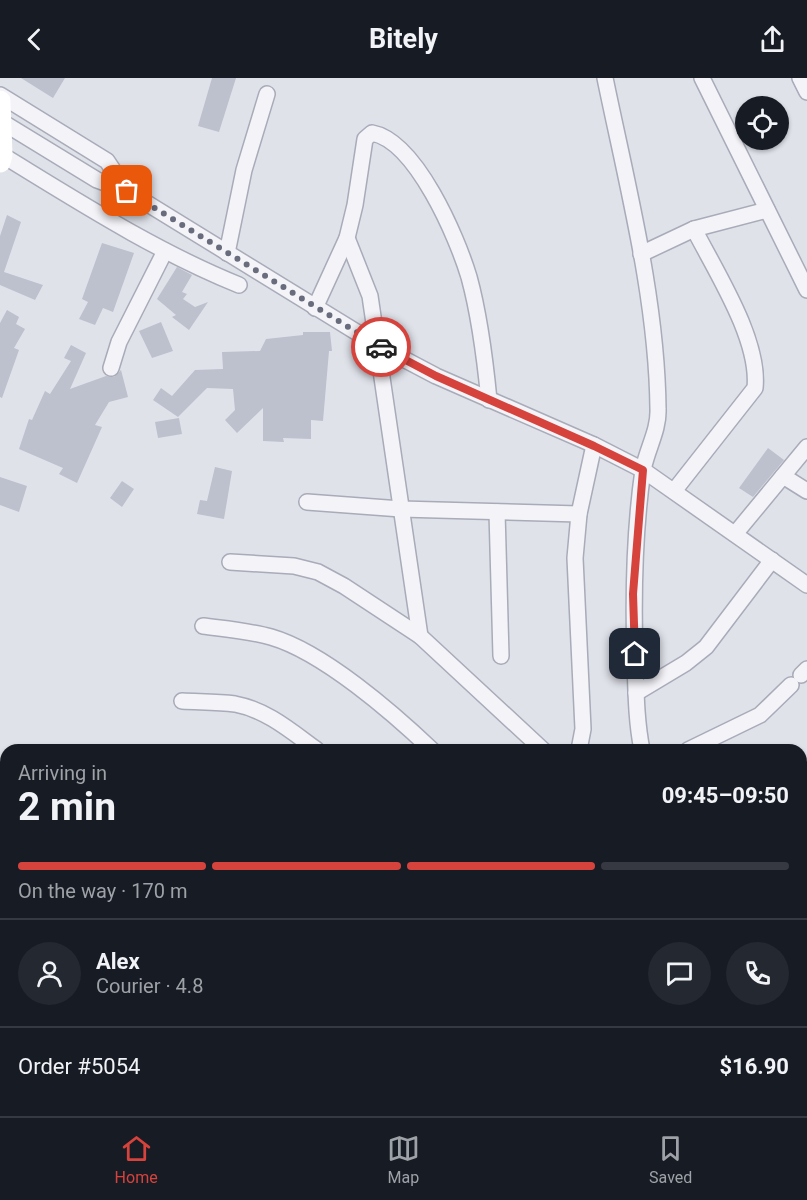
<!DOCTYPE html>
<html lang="en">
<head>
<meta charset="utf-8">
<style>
	:root { --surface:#171b24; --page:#242831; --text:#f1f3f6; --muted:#9ea1a6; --line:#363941; --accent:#d6433d }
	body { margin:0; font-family:Roboto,sans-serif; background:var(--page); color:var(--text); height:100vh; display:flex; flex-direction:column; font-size:22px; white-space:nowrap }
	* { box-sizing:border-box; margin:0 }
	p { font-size:20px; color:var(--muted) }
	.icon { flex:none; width:33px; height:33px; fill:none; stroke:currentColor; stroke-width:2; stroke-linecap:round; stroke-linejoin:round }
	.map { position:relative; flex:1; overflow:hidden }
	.side { position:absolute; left:0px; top:666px; width:807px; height:372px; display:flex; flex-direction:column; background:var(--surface); border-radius:18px 18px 0 0; box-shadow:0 2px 4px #0004 }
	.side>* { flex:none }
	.fabs { position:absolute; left:735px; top:18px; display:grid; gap:12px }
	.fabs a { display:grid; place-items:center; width:54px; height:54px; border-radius:50%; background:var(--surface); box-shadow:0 2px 4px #0004; font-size:30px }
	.pin { position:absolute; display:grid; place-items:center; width:51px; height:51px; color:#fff; margin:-26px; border-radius:12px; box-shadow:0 3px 9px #0006 }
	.courier { position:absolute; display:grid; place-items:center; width:60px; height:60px; margin:-30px; border:4px solid #d6433d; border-radius:50%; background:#fff; color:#222; box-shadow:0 2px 8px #0007 }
	.overview em { font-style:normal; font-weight:700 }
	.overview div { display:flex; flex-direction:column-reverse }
	.overview { display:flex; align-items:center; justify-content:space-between; height:102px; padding:0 18px }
	h1 { font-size:39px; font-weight:700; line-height:45px }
	.bar { display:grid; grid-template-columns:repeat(4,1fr); gap:9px 6px; align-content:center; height:72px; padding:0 18px }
	.bar i { height:8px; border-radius:4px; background:var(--line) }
	.bar .current { background:var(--accent) }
	.bar p { grid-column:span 4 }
	.line { display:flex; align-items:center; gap:15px; padding:0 18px; border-top:2px solid var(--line) }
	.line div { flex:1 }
	.round { display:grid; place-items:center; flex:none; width:63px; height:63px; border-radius:32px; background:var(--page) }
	header { display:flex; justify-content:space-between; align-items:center; height:78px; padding:0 18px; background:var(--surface); font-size:27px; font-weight:700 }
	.dock { display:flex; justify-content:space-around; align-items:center; height:84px; border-top:2px solid var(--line); background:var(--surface); font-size:16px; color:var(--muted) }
	.dock a { display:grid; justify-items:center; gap:3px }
	.dock .current { color:var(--accent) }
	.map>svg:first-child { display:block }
	.building { fill:#bdc0cd }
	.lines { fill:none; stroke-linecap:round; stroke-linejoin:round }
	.street-casing { stroke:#a8abb8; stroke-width:18 }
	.street { stroke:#f3f3f8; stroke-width:15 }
	.secondary { stroke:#fff; stroke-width:21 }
	.done { stroke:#686c7d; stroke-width:6; stroke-dasharray:0 10.8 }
	.route { stroke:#d6433d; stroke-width:8 }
</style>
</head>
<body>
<header><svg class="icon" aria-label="back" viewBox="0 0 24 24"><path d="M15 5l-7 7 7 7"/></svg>Bitely<svg class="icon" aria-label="share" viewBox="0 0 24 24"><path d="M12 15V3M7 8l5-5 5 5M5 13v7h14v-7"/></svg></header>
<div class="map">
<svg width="807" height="1038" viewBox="0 0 807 1038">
	<rect width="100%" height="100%" fill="#e0e2ea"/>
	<g class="building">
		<path d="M21,0H65L53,20Z"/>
		<path d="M212,0H236L219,54L198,48Z"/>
		<path d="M7,137L21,144L4,194L43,207L35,222L0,207V158Z"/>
		<path d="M102,165L134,175L113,234L103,230L95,247L79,241L88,224L82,221Z"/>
		<path d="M177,189L192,197L182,214L187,216L183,221L195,229L208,224L189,252L172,239L176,237L157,221Z"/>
		<path d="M7,232L19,239L16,246L25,251L14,270L19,272L2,320L0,319V245Z"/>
		<path d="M161,244L173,273L152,280L139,253Z"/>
		<path d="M303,254H330L332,273H329L323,343L311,342V361L283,360L284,364L263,363V330L237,355L225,342L235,332L233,311L207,310L178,339L153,322L161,310L172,318L195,292L223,291L222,274L260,273L266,261L303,257Z"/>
		<path d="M71,267L86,275L70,311L106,298L114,299L121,292L128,319L109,324L95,347L102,349L77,405L59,396L63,390L19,371L29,341L32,342L45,313L50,316L71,283L64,280Z"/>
		<path d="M179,340L182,356L158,360L155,344Z"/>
		<path d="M768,370L784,382L753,419L739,410Z"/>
		<path d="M215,389L232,393L224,441L197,436L200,422L207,423Z"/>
		<path d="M0,399L27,408L19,434L0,427Z"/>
		<path d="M122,403L134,411L122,429L110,420Z"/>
	</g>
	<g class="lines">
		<defs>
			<g id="street">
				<path d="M605,0C627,107 657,221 658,331C659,352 647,371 643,392C634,455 633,519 635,582C636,612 636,642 642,672"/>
				<path d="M702,0L807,212"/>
				<path d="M800,0L807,14"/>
				<path d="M0,17L107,83L127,113"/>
				<path d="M2,44L97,102L127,113L379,268L436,298L594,367L643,392L807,507"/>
				<path d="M2,77C79,124 155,173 239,207"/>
				<path d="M347,160L370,218L420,558"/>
				<path d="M227,175L244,92L267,16"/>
				<path d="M641,176L694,151L767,132"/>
				<path d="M315,230L347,160L355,127L365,61L372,55C416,63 457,159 469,199C480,239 485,281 489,322"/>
				<path d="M111,290L119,264L165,173"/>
				<path d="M783,398L807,413"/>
				<path d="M674,413L755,310C760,262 716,194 694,151"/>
				<path d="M307,424L401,431L579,436"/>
				<path d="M497,434L501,578"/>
				<path d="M735,456L807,369"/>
				<path d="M230,484L294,488L318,494L344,508L420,558L543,672"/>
				<path d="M203,548C226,551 250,553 271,559C323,574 393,635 432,672"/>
				<path d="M801,597L807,591"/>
				<path d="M636,615L686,585L706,569L772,482"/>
				<path d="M182,623C199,624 218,624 235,626C267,632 292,654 317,672"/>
				<path d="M579,672L583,651L575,480L579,436L594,367"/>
				<path d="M688,672L760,637L791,607"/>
				<path d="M801,734L807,729"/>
				<path d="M801,821L807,819"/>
				<path d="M801,912L807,917"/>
				<path d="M801,1010L807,1014"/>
				<path d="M157,1032L160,1038"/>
				<path d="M572,1032L579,1038"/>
				<path d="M698,1032L707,1038"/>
				<path d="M539,1038L544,1032"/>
			</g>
		</defs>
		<use href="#street" class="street-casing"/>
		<use href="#street" class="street"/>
		<path class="secondary" d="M0,23L2,77L0,84"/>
	</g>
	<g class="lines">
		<path class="done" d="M127,113L381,269"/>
		<path class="route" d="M381,269L436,298L594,368L643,392L633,516L635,576"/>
	</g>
</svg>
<div class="fabs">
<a><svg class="icon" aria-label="locate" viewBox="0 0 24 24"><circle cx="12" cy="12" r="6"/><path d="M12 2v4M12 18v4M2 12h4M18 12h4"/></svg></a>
</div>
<div class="pin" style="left:127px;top:113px;background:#ea580c"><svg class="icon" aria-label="bag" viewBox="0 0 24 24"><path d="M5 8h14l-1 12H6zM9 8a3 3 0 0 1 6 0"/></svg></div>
<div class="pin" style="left:635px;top:576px;background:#1f2937"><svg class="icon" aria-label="home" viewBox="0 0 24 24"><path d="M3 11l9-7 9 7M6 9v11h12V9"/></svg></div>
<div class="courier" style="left:381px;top:269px"><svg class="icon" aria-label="car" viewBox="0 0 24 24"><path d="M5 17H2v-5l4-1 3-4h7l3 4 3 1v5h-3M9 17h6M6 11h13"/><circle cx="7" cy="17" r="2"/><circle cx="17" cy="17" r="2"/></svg></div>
<section class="side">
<div class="overview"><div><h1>2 min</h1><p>Arriving in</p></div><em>09:45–09:50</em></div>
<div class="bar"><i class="current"></i><i class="current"></i><i class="current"></i><i></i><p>On the way · 170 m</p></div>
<div class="line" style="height:108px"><a class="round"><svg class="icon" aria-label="person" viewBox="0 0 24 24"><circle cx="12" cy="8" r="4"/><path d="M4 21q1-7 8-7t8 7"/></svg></a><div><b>Alex</b><p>Courier · 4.8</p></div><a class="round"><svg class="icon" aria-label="chat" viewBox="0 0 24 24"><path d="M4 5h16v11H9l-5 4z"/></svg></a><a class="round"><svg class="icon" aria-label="phone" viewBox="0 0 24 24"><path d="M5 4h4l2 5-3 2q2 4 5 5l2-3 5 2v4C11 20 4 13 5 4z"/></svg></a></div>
<div class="line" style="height:78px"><div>Order #5054</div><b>$16.90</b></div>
</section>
</div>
<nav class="dock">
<a class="current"><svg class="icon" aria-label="home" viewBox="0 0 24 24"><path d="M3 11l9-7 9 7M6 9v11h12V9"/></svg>Home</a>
<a><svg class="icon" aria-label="map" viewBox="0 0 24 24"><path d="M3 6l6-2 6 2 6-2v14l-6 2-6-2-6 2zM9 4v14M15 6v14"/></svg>Map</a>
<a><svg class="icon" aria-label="saved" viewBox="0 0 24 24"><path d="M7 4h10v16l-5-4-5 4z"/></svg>Saved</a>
</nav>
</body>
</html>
